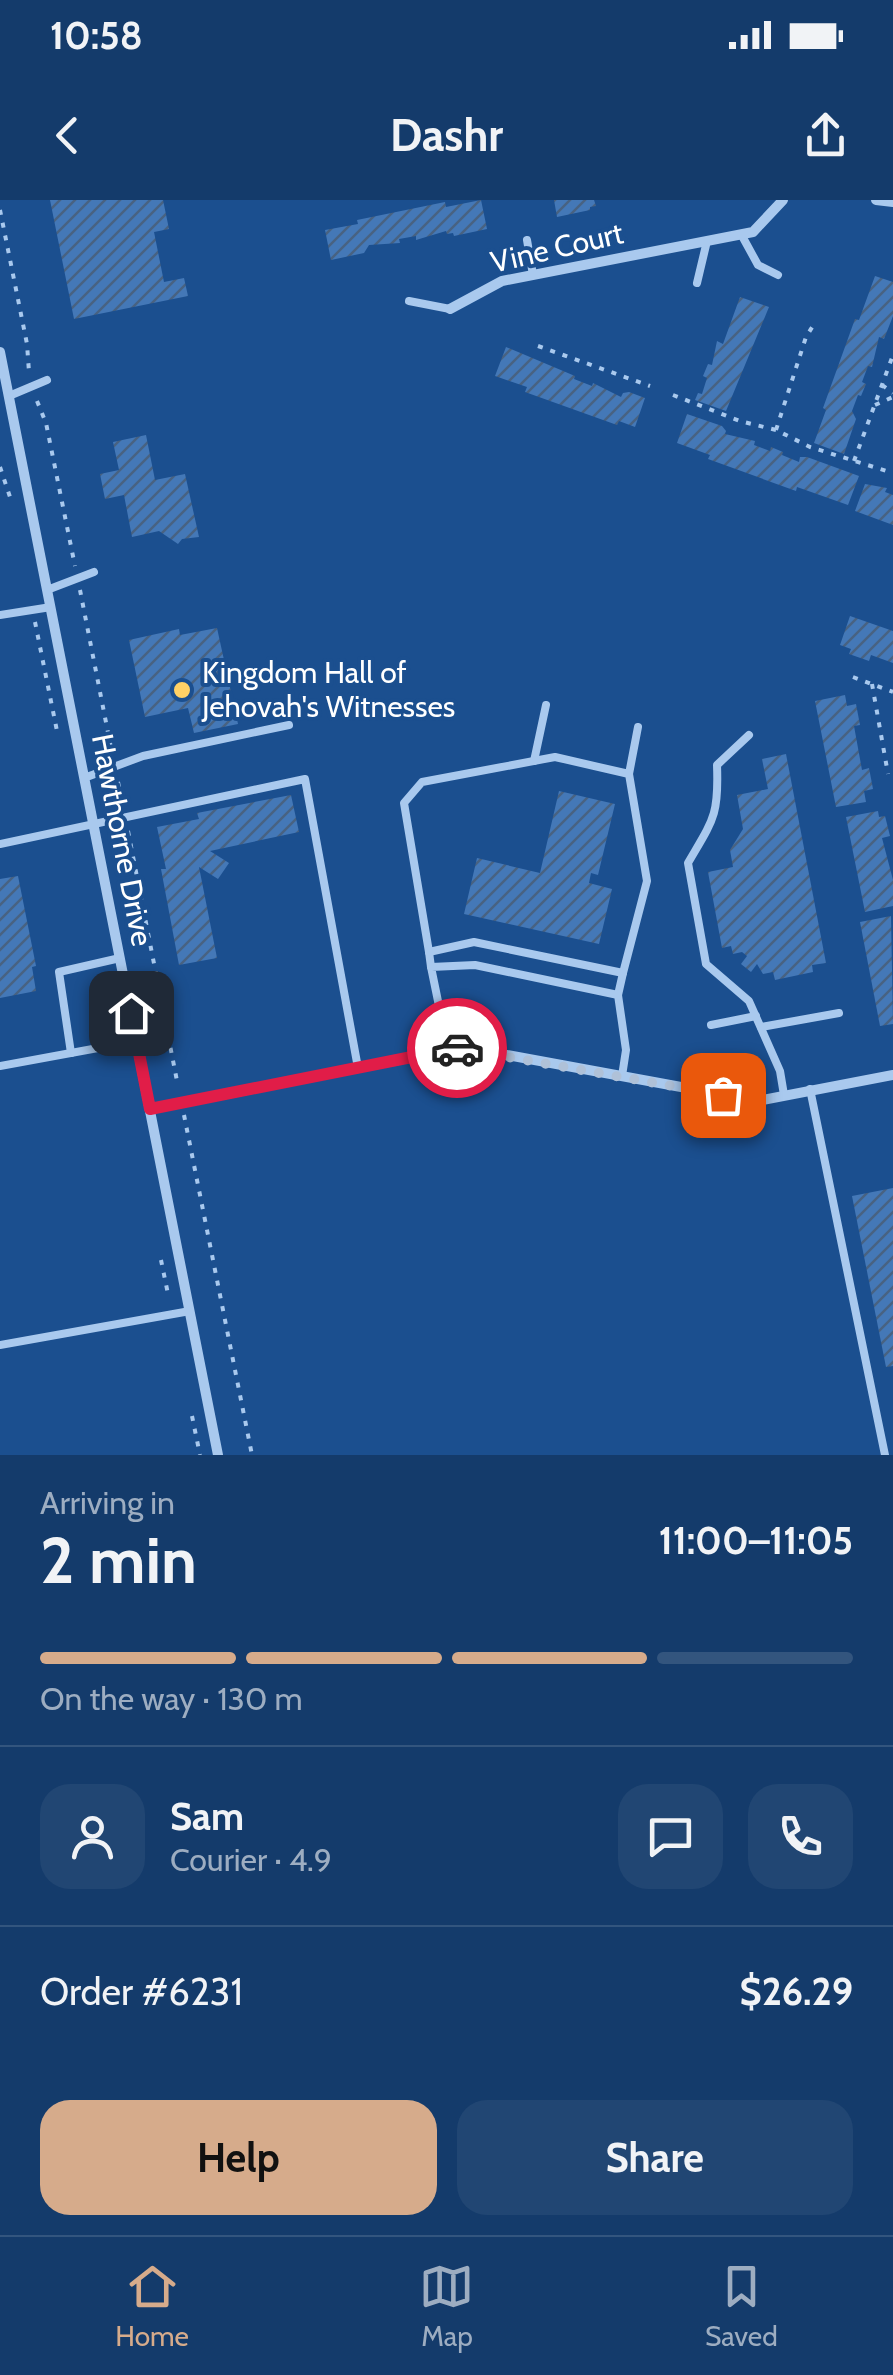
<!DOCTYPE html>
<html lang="en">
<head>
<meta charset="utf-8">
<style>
	:root { --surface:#143b6b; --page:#214673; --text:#f1f3f6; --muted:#9dadc1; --line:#33557e; --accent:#d6ab8b }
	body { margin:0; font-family:Cabin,sans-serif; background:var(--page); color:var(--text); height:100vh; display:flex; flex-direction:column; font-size:38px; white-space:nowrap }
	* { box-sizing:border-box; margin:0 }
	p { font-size:32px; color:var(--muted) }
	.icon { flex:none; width:55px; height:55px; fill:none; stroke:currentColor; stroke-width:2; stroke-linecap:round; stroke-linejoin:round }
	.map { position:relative; height:1255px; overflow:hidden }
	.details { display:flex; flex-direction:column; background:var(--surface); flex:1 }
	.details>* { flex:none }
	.pin { position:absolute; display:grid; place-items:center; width:85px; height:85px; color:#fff; margin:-42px; border-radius:20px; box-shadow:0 5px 15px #0006 }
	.courier { position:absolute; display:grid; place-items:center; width:100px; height:100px; margin:-50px; border:8px solid #e11d48; border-radius:50%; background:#fff; color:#222; box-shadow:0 2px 12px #0007 }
	.head em { font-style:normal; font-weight:700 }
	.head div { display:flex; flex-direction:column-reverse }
	.head { display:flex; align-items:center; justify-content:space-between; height:170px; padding:0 40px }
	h1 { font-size:65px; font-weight:700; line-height:75px }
	.bar { display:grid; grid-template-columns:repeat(4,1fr); gap:15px 10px; align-content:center; height:120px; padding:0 40px }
	.bar i { height:12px; border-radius:8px; background:var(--line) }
	.bar .selected { background:var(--accent) }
	.bar p { grid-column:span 4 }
	.line { display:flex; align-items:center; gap:25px; padding:0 40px; border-top:2px solid var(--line) }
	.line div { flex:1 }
	.round { display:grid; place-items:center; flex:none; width:105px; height:105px; border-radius:30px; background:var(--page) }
	.button { display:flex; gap:20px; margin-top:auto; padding:20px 40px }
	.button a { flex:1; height:115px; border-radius:30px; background:var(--accent); color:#111; font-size:40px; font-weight:700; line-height:115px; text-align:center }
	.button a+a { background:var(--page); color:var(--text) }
	.status { display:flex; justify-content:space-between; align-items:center; height:70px; padding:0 50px; background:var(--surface); direction:ltr }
	.status svg { height:28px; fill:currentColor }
	header { display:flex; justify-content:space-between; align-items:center; height:130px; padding:0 40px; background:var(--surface); font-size:45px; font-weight:700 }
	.menu { display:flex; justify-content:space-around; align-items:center; height:140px; border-top:2px solid var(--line); background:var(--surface); font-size:28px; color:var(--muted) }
	.menu a { display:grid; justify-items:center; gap:5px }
	.menu .selected { color:var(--accent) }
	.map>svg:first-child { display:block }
	.building { fill:url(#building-hatch) }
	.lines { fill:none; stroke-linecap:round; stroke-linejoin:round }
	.path { stroke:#a9c9ee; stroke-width:4; stroke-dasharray:5 8; stroke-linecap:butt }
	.service { stroke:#a9c9ee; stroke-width:8 }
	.minor { stroke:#a9c9ee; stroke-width:10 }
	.done { stroke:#afc1d8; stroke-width:10; stroke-dasharray:0 18 }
	.route { stroke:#e11d48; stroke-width:12 }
	.poi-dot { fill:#ffd166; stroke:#1b4f8f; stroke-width:4 }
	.labels { text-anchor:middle; stroke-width:8; stroke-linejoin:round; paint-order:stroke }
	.street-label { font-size:30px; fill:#fff; stroke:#1b4f8f }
	.poi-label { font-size:30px; fill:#fff; stroke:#1b4f8f; text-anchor:start }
</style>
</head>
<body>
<div class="status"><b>10:58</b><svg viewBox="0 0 49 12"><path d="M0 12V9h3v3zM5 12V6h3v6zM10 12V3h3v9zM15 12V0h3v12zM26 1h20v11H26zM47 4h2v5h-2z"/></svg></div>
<header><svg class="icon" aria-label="back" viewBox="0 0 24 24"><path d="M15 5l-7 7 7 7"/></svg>Dashr<svg class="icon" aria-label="share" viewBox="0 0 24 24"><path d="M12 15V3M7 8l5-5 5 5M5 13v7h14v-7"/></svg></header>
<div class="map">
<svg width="893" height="1255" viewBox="0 0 893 1255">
	<defs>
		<pattern id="building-hatch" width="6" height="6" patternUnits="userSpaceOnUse" patternTransform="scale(2.5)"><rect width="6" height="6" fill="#4478b7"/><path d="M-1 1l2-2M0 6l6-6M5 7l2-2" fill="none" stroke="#486282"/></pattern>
	</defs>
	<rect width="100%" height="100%" fill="#1b4f8f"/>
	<g class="building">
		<path d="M50,0H163L169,29L154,32L164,82L184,78L188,96L74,119Z"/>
		<path d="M481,0L487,29L454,36L453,33L447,34L446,31L416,40V36L399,39L400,43L369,45L364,53L331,60L325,30L358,24L357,20L445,2L446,7Z"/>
		<path d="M554,0H594L596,6L590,7V10L557,17Z"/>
		<path d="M875,76L893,82V116L884,139L879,137L872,167L868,166L862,182L866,184L861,196L858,195L852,211L856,219L844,254L814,243L826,210L823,208L855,119L859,120Z"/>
		<path d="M740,97L769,107L726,211L695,200L698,193L702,194L707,178L703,176L708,164L712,165L717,141L723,144Z"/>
		<path d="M506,147L575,176L574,179L592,186L593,183L621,197L623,193L629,192L645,198L635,227L619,221L617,225L525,192L527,187L495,176Z"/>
		<path d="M687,214L722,226L726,231L725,234L755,241L754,245L770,251L771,247L783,252L782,255L799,262L800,257H807L859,276L848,305L797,287L796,291L708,259L710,255L677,243Z"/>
		<path d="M146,235L155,280L185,274L199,337L182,339L178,344L159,331L132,337L124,295L105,299L100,274L119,270L113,242Z"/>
		<path d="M865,284L887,288L885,292L893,295V325L855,311Z"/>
		<path d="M850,416L893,431V463L871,455L869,461L849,454L851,449L840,445Z"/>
		<path d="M217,428L238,524L194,533L188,508L145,517L129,440L179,429L180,435Z"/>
		<path d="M845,495L847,506L856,504L860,525L854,526L862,570L869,568L873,589L864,591L866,602L836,607L815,501Z"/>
		<path d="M786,554L826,763L812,765L813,772L775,780L773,772L763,774L757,764L751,772L741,764L747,756L742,752L733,754L731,746L722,748L708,672L733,667L730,650L743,629L737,595L768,589L762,559Z"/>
		<path d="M559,591L615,604L598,675L591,673L589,683L612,689L599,744L464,714L477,658L540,673Z"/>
		<path d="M291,595L299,632L210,651L229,663L218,679L199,667L217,758L179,765L161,669H166L157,627L199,619L197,613Z"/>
		<path d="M878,611L879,617L885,616L890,636L882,638L893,680V706L865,712L846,617Z"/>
		<path d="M18,676L36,766L32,767L36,791L0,798V679Z"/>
		<path d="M891,716L893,824L880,826L860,722Z"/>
		<path d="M893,988V1166L886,1167L852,996Z"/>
	</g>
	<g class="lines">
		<g class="path">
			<path d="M0,10L27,144L29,172"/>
			<path d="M538,146L650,186"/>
			<path d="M882,185L893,193"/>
			<path d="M673,195L740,221L776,230L810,247L893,273"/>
			<path d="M37,201L46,223L75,366"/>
			<path d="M875,205L893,197"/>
			<path d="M776,230L806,137L816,121"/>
			<path d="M854,261L893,155"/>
			<path d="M0,267L11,300"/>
			<path d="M80,390L112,553"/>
			<path d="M35,422L58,536"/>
			<path d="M853,477L893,492"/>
			<path d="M872,484L888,574"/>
			<path d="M118,582L122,602"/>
			<path d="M128,631L178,886"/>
			<path d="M104,776L114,830"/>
			<path d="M184,915L252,1255"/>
			<path d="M161,1060L168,1094"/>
			<path d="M192,1216L200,1255"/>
		</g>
		<g class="service">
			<path d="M741,34L758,65L778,75"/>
			<path d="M527,40L533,75"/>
			<path d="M697,83L707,41"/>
			<path d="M409,101L450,109"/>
			<path d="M9,196L47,180"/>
			<path d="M47,390L94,372"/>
			<path d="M0,415L51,407"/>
			<path d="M749,535L717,565C719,616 713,620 688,663L706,764L749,801L780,871L784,895"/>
			<path d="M534,561L546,505"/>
			<path d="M629,574L638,527"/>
			<path d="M84,578L143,556L289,525"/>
			<path d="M0,644L305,579L358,868"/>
			<path d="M429,752L404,603L422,582L555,557L629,574L647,681L623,773"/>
			<path d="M431,767L429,752L474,742L623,773L618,795"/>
			<path d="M711,825L756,816"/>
			<path d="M761,827L839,813"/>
			<path d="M448,850L431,767L475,765L618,795L626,850L622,876"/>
			<path d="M71,853L59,772L120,758"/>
			<path d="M0,866L136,841"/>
			<path d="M810,889L885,1255"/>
			<path d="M0,1145L190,1111"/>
		</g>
		<g class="minor">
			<path d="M876,0L893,2"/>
			<path d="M450,109L502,81L753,32L783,0"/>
			<path d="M0,152L218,1255"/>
			<path d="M150,909L464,847L757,901L893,875"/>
		</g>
	</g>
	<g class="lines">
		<path class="done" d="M457,848L723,895"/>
		<path class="route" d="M131,813L150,909L457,848"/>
	</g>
	<circle class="poi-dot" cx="182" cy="490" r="10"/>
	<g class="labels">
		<g class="street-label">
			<text transform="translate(557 48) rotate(-13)" y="10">Vine Court</text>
			<text transform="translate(122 640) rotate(79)" y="10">Hawthorne Drive</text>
		</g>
		<g class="poi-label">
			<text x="202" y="483">Kingdom Hall of<tspan x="202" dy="34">Jehovah's Witnesses</tspan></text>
		</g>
	</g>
</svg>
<div class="pin" style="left:723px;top:895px;background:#ea580c"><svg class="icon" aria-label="bag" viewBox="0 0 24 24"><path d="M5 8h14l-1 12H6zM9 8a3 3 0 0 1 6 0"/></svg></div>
<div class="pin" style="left:131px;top:813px;background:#1f2937"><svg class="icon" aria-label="home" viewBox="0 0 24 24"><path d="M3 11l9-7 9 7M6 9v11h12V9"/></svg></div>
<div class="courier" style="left:457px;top:848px"><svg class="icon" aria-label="car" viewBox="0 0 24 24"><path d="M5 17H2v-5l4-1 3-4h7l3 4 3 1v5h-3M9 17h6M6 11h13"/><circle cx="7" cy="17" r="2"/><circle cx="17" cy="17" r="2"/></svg></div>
</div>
<section class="details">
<div class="head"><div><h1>2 min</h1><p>Arriving in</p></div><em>11:00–11:05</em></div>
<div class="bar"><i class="selected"></i><i class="selected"></i><i class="selected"></i><i></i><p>On the way · 130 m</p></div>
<div class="line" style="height:180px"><a class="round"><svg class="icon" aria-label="person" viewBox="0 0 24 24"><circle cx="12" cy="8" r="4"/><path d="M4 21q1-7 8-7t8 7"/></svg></a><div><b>Sam</b><p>Courier · 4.9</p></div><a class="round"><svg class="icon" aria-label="chat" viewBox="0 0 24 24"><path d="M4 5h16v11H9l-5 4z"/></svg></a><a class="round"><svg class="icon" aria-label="phone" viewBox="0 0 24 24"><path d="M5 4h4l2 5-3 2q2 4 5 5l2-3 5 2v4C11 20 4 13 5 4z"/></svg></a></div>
<div class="line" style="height:130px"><div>Order #6231</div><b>$26.29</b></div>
<div class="button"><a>Help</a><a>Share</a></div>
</section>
<nav class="menu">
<a class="selected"><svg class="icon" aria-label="home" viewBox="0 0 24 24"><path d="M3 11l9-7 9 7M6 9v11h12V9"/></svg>Home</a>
<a><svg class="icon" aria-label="map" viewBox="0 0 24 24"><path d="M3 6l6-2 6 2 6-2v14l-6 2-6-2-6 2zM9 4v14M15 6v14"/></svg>Map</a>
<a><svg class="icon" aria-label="saved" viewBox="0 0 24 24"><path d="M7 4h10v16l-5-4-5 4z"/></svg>Saved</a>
</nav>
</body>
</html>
